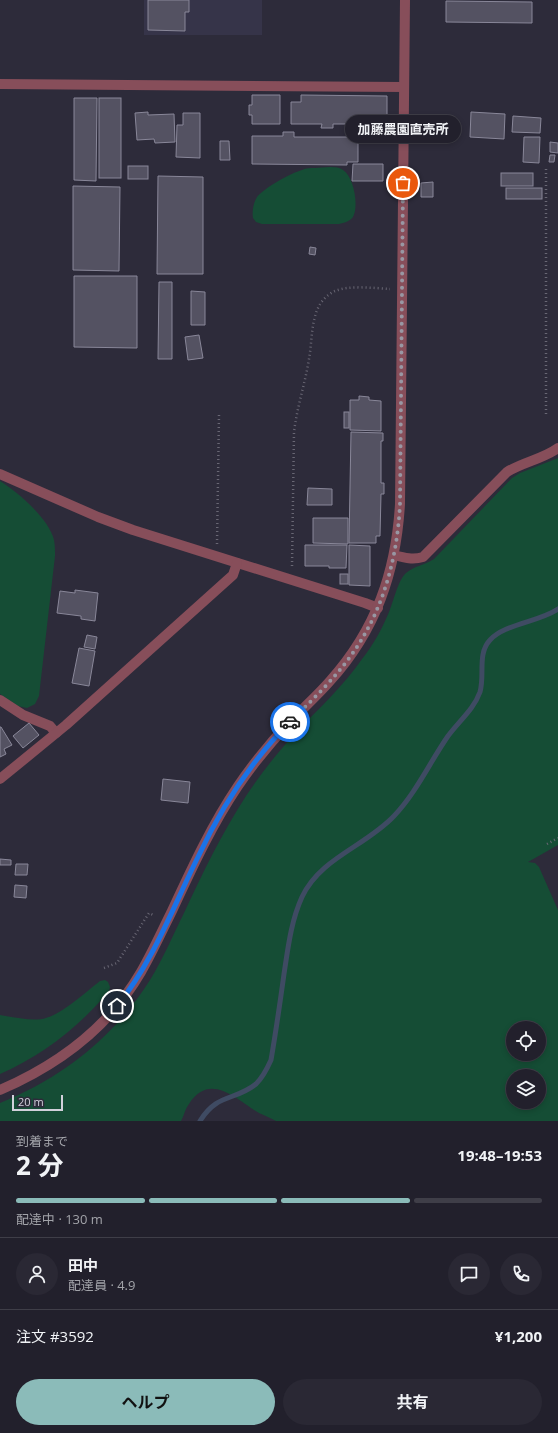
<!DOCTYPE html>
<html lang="ja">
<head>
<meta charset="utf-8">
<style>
	:root { --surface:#22202c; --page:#2a2834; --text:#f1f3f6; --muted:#a2a3a9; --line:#3f3e48; --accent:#8bbbb9 }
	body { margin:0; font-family:"Open Sans","Noto Sans JP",sans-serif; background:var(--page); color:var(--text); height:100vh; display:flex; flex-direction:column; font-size:15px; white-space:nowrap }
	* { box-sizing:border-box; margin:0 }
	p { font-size:13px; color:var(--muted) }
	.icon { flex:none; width:22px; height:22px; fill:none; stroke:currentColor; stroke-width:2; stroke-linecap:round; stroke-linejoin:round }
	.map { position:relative; height:1121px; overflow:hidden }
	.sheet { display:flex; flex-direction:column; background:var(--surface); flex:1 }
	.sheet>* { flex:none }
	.buttons { position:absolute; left:506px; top:1021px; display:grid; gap:8px }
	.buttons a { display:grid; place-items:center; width:40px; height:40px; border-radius:50%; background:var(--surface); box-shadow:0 2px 6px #0003,0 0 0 1px var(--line); font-size:20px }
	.scale { position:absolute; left:12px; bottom:10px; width:51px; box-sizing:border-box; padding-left:4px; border:2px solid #d2d1db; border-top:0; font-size:11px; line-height:14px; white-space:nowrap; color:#d2d1db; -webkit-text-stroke:3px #2d2b3a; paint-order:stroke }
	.pin { position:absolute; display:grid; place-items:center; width:34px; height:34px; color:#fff; margin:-17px; border:2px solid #fff; border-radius:50%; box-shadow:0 1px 4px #0007 }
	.courier { position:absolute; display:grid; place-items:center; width:40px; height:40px; margin:-20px; border:3px solid #1a73e8; border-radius:50%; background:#fff; color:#222; box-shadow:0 1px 5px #0007 }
	.bubble { position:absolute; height:28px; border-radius:14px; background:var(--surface); box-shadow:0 2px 6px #0003,0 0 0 1px var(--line); font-size:13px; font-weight:700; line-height:28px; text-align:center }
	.overview em { font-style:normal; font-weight:700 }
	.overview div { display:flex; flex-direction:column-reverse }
	.overview { display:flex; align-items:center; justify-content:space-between; height:68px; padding:0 16px }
	h1 { font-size:26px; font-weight:700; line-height:30px }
	.bar { display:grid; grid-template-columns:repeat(4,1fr); gap:6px 4px; align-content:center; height:48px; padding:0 16px }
	.bar i { height:5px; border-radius:3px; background:var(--line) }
	.bar .selected { background:var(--accent) }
	.bar p { grid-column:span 4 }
	.line { display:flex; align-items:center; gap:10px; padding:0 16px; border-top:1px solid var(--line) }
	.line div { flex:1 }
	.round { display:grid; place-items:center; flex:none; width:42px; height:42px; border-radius:21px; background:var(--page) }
	.cta { display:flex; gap:8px; margin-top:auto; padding:8px 16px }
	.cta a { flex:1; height:46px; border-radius:24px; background:var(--accent); color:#111; font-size:16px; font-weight:700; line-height:46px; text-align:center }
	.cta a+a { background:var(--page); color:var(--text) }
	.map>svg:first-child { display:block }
	.built { fill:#363449 }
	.green { fill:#154d35; fill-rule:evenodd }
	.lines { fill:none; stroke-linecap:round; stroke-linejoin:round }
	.stream { stroke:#3f4b63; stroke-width:5 }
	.building { fill:#545262; stroke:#898799 }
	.path { stroke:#696774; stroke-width:2.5; stroke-dasharray:1 3; stroke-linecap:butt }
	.minor { stroke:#874e5a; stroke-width:10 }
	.tertiary { stroke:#874e5a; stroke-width:10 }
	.done { stroke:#9897a3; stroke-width:4; stroke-dasharray:0 7.2 }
	.route { stroke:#1a73e8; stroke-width:5 }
</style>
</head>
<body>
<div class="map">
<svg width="558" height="1121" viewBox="0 0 558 1121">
	<rect width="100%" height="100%" fill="#2d2b3a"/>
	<rect class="built" x="144" y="0" width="118" height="35"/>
	<g class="green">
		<path d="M315,168C323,168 336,165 343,170C354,177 359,206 353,217C350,221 344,223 339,224H262L256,222L253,218C252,212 253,203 257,197C264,188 291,173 302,170C306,168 311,168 315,168Z"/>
		<path d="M558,458V845L528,862L535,863L539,867L558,910V1121H276C271,1118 265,1116 259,1113C237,1100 210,1071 189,1104C185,1109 184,1116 181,1121H0V1103C62,1078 114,1037 150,980C163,959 173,935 184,913C203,872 222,833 246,796C261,773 279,751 297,731C320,708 343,686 362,659C373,645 382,629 389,612C393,603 398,580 406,573C414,566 425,565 434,559L512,478L520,473ZM513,1028H539V1054H513ZM513,1076H539V1102H513Z"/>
		<path d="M0,481C18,492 49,519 54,540C55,545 55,551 55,556L39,696L35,704L27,708L18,706L0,694Z"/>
		<path d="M105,980L108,982L110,987L109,991C79,1027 43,1055 0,1074V1015C13,1017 34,1022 46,1018C63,1013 86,992 100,981Z"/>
	</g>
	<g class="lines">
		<path class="stream" d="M200,1121C217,1093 235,1101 256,1084C263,1077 267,1069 271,1060C276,1031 280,1003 284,974C288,948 291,921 302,897C320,858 366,846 394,816C416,793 430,762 448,736C459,721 474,709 480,692C485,675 477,654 490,640C504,624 539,622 558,609"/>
	</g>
	<g class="building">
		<path d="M148,0H189V12H185V31L148,30Z"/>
		<path d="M446,1L532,2V23L446,22Z"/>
		<path d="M252,95H280V124H252V115H249V105H252Z"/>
		<path d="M301,95L387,96V124H376V128H364V124H333V128H321L322,124H291V102H301Z"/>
		<path d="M74,98H97L96,181L74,180Z"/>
		<rect x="99" y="98" width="22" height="80"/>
		<path d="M148,112V115L174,114L175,142L155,143L154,139L137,140L135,113Z"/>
		<path d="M471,112L505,114L504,139L470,137Z"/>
		<path d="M183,113H200V158L176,157L177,125H183Z"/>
		<path d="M513,116L541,118L540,133L512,132Z"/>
		<path d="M283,132H294V137H358V162H347V165L252,164V136H283Z"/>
		<path d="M524,137H540L539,163L523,162Z"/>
		<path d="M220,141H229L230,160H220Z"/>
		<path d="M550,142L558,143V153L550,152Z"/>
		<path d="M550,155H555L554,162H549Z"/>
		<path d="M353,164H383V181H352Z"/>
		<rect x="128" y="166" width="20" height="13"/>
		<rect x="501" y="173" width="32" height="13"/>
		<path d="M158,176L203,177V274H157Z"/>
		<path d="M433,182V197H421V183Z"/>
		<path d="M73,186L120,187L119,271L73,270Z"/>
		<rect x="506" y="188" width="36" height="11"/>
		<path d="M310,247L316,248L315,255L309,254Z"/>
		<path d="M74,276H137V348L74,347Z"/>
		<path d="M159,282H172V359H158Z"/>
		<path d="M191,291L205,292V325H191Z"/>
		<path d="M199,335L203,358L188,360L185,337Z"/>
		<path d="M359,396L369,397V400L381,401V431L350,430V400H359Z"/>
		<rect x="344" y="412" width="5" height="16"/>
		<path d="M351,432L383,433V441H381V483H384V494H381L380,536H376V543H349Z"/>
		<path d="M308,488L332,489V505H307Z"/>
		<path d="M313,518H348V544L313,543Z"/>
		<path d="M305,545H347L346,568H329V566H305Z"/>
		<path d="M349,545L370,546V586L349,585Z"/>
		<rect x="340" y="574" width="8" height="10"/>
		<path d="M75,590L98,593L95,621L81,619V616L57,613L60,591L75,593Z"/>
		<path d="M87,635L97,637L95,649L84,647Z"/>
		<path d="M79,648L95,651L89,686L72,683Z"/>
		<path d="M29,723L39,735L23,748L13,736Z"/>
		<path d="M0,727H1L12,745L4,749L6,754L0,757Z"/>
		<path d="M163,779L190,782L188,803L161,800Z"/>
		<path d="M0,859L11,860V865H0Z"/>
		<path d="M16,864H28L27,875H15Z"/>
		<path d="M15,885L27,886L26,898L14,897Z"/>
	</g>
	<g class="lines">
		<g class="path">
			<path d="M546,414V168"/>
			<path d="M217,544L219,414"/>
			<path d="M292,566L294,432C297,407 305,384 309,359C312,343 311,323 318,308C321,301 328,294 335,291C349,285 374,288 390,289"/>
			<path d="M547,844L558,838"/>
			<path d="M104,968L117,963L149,913L155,916"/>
		</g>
		<g class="minor">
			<path d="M0,84L404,87"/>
			<path d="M0,474L98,517L133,530L365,603L378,608"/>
			<path d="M394,555C405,558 413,560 423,557L507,472C523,462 543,459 558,448"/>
			<path d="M0,700L23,715L50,726L56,733"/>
			<path d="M0,779L66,725L233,575L237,563"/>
		</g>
		<path class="tertiary" d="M0,1090C58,1065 109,1027 141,972C152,953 161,933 171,913C191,870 211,826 238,786C253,764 270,743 289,723C302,709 317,696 330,681C376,630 396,572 400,504L405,0"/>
	</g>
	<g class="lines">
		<path class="done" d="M290,722C308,704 327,686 343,666C381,619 397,563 400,504L403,183"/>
		<path class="route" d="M117,1006C153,962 173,907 198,857C221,808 252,760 290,722"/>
	</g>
</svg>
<div class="buttons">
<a><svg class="icon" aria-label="locate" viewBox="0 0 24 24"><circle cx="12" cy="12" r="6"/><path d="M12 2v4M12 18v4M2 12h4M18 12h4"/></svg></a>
<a><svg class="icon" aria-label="layers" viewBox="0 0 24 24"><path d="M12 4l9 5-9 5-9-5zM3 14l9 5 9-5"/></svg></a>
</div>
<div class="scale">20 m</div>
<div class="pin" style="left:403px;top:183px;background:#ea580c"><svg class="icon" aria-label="bag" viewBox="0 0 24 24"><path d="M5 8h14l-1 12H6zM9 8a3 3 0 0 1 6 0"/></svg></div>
<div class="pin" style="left:117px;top:1006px;background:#1f2937"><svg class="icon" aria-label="home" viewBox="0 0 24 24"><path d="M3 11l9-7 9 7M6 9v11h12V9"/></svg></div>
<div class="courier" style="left:290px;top:722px"><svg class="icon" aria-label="car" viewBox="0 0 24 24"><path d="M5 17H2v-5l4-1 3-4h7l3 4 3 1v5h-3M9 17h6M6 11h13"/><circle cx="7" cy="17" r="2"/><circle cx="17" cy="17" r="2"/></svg></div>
<div class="bubble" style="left:345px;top:115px;width:116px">加藤農園直売所</div>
</div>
<section class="sheet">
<div class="overview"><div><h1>2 分</h1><p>到着まで</p></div><em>19:48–19:53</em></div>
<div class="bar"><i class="selected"></i><i class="selected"></i><i class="selected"></i><i></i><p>配達中 · 130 m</p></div>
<div class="line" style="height:72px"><a class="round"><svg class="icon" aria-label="person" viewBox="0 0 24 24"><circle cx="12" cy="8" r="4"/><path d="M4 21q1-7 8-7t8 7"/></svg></a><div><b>田中</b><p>配達員 · 4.9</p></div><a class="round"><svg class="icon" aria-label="chat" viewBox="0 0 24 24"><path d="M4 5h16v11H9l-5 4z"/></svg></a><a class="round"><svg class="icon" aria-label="phone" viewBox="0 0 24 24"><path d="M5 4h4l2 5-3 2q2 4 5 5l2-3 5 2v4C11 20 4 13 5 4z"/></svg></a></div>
<div class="line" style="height:52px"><div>注文 #3592</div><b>¥1,200</b></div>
<div class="cta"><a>ヘルプ</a><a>共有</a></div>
</section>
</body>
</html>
